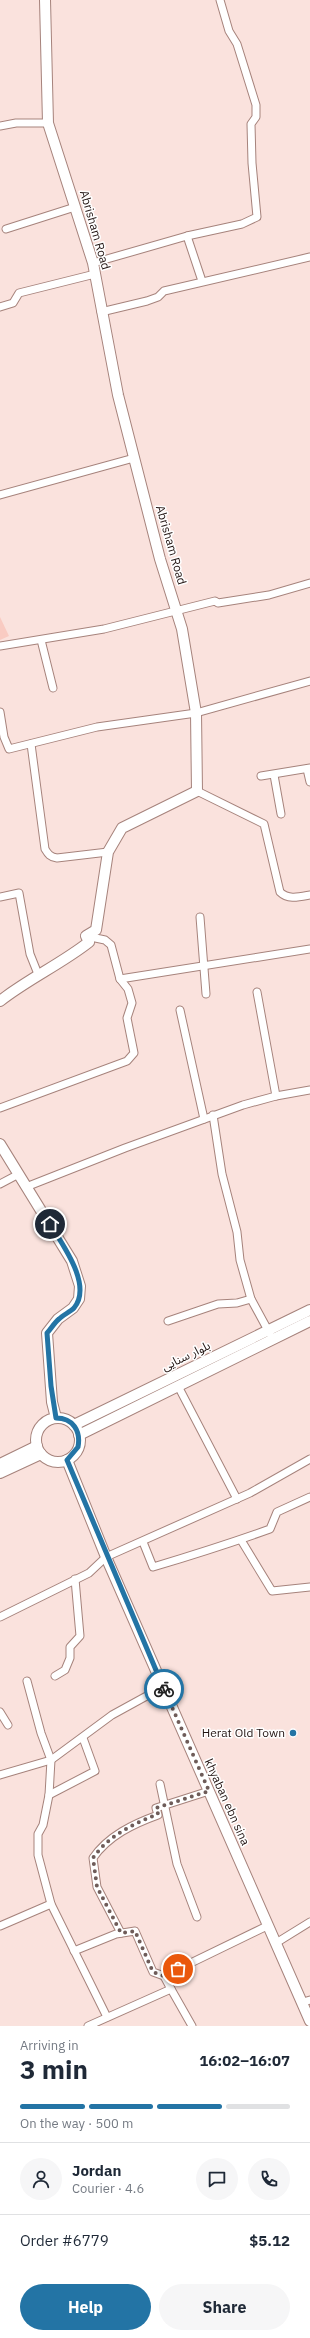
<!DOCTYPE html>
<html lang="en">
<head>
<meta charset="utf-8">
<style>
	:root { --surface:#fff; --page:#f6f6f7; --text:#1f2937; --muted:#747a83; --line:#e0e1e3; --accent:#2374a5 }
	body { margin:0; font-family:"IBM Plex Sans","Noto Sans Arabic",sans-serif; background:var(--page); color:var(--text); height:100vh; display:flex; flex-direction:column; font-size:15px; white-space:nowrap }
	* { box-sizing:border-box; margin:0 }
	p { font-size:13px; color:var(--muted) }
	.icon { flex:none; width:22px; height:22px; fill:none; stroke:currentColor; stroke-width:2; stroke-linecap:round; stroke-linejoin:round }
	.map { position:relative; height:2026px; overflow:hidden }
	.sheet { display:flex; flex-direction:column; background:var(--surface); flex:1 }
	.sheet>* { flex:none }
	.pin { position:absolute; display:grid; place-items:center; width:34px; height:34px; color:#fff; margin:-17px; border:2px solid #fff; border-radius:50%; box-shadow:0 1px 4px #0007 }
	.courier { position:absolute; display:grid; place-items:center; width:40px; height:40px; margin:-20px; border:3px solid #2374a5; border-radius:50%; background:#fff; color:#222; box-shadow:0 1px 5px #0007 }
	.overview em { font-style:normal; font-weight:800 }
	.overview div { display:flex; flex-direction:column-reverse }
	.overview { display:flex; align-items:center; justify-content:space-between; height:68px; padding:0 20px }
	h1 { font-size:26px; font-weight:800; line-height:30px }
	.bar { display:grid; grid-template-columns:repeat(4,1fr); gap:6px 4px; align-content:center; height:48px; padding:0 20px }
	.bar i { height:5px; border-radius:3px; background:var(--line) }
	.bar .on { background:var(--accent) }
	.bar p { grid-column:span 4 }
	.line { display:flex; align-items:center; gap:10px; padding:0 20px; border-top:1px solid var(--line) }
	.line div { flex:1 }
	.round { display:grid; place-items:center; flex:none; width:42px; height:42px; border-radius:21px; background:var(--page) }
	.cta { display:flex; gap:8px; margin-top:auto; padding:8px 20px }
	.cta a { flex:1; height:46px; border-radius:24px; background:var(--accent); color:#fff; font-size:16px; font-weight:800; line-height:46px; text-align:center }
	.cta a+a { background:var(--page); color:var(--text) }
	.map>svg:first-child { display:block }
	.green { fill:#f9cbc2 }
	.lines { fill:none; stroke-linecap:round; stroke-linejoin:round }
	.street-casing { stroke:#a6837c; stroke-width:9 }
	.secondary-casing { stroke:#a6837c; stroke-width:12 }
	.street { stroke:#fff; stroke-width:7 }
	.secondary { stroke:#fff; stroke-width:10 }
	.done { stroke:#6e5c59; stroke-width:4; stroke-dasharray:0 7.2 }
	.route { stroke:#2374a5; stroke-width:5 }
	.poi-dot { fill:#2374a5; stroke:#fff; stroke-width:1.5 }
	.labels { text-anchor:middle; stroke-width:3; stroke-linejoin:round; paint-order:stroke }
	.street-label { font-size:12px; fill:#221412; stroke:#fff }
	.poi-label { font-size:12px; fill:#221412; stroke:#fff; text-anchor:end }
</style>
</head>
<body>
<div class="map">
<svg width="310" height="2026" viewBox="0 0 310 2026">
	<rect width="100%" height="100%" fill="#fae2dd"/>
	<path class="green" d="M0,617L9,636L0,640Z"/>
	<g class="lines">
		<defs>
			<g id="street">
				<path d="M0,126L16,123H48"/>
				<path d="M6,229L75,207"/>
				<path d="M187,236L202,281"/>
				<path d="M93,263L187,236L242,224L257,217L252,163L251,124L256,117V105L237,44L229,31L220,0"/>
				<path d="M0,307L13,303L19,293L95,274"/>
				<path d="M101,312L147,301L158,297L164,291L310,257"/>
				<path d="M0,495L134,458"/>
				<path d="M41,640L53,688"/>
				<path d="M0,646L104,629L215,601L218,603L269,595L310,583"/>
				<path d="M0,712L4,737L9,749L97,727L196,713L310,681"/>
				<path d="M31,744L45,849C48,854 50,857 57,858L108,852"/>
				<path d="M307,769L310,782"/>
				<path d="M274,775L281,814"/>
				<path d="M261,776L310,768"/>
				<path d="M197,791L264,824L280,892C288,900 299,897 310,895"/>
				<path d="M0,897L19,893L30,954L38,974"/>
				<path d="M200,917L206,994"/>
				<path d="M120,979L310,949"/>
				<path d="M257,992L276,1096"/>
				<path d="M180,1010L204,1119"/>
				<path d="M0,1108L127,1061L134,1053L127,1018L132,1003L128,989L120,979L111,945L105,940L86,936"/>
				<path d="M213,1115L222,1174L237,1232L240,1260L251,1299L270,1334"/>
				<path d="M0,1184L17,1175"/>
				<path d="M26,1187L125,1148L243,1105L276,1096L310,1090"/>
				<path d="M168,1321L218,1304L237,1303L251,1299"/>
				<path d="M178,1386L237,1499"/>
				<path d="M241,1540L272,1591L310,1587"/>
				<path d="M143,1542L153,1567C193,1555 231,1543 270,1529L277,1512L310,1497"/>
				<path d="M0,1617L89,1573L106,1557L250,1493L310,1459"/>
				<path d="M55,1676L65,1670L70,1658V1647L80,1636L75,1579"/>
				<path d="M27,1681L41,1733L51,1760L49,1795L43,1825L38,1834V1855L51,1904L107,2017"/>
				<path d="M0,1712L8,1725"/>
				<path d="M0,1775L51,1760L112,1715L163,1687"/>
				<path d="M160,1784L177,1864L197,1917"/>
				<path d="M49,1795L95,1771L83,1738"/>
				<path d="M0,1926L51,1904"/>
				<path d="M121,1933L97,1887L93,1858C108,1836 133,1824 158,1815L156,1808L209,1791"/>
				<path d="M276,1943L310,1922"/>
				<path d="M74,1951L116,1934L135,1931L153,1972L164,1976"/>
				<path d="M171,1989L192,2026"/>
				<path d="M303,2002L310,2000"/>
				<path d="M88,2026L171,1989L164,1976L267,1926"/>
			</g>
			<g id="secondary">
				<path d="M0,1001C28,979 61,964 89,942L86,936L96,930L108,852L122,828L197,791L196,713L182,629L160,559L118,395L93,263L48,123L45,0"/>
				<path d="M0,1144L72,1261L80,1286L79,1299L73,1308L58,1319L47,1333L52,1402L56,1418"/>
				<circle cx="58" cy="1440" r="22"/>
				<path d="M74,1425L310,1310"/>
				<path d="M79,1435L310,1321"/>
				<path d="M67,1460L106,1557L310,2021"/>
				<path d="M0,1464L37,1446"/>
				<path d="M0,1473L41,1454"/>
			</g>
		</defs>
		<use href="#street" class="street-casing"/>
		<use href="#secondary" class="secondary-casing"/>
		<use href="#street" class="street"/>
		<use href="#secondary" class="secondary"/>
	</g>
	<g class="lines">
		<path class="done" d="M164,1689L209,1791L156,1808L158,1814C133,1824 108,1836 93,1858L97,1887L121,1933L135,1931L153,1972L164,1976L178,1969"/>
		<path class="route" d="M50,1224C62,1244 93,1285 74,1308C70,1312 63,1315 59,1319C54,1323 51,1329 47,1333L51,1386L56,1418C73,1418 81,1431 78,1447L67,1460L164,1689"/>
	</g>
	<circle class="poi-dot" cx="293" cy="1733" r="4"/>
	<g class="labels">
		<g class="street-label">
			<text transform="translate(95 230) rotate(74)" y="4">Abrisham Road</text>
			<text transform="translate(171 545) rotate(74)" y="4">Abrisham Road</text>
			<text transform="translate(186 1356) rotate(-26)" y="4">بلوار سنایی</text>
			<text transform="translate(227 1802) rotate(66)" y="4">khyaban ebn sina</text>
		</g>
		<g class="poi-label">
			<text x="285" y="1737">Herat Old Town</text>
		</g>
	</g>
</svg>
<div class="pin" style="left:178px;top:1969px;background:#ea580c"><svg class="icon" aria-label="bag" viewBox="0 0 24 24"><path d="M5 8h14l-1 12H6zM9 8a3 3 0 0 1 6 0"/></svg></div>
<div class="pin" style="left:50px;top:1224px;background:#1f2937"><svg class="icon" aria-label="home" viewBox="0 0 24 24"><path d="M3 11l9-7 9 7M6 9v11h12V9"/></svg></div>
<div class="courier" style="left:164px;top:1689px"><svg class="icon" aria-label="bike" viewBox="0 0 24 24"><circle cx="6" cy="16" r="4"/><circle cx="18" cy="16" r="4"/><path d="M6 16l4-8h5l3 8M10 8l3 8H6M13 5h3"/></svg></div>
</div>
<section class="sheet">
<div class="overview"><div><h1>3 min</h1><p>Arriving in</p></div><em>16:02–16:07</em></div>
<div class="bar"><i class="on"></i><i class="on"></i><i class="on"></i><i></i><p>On the way · 500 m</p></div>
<div class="line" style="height:72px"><a class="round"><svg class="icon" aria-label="person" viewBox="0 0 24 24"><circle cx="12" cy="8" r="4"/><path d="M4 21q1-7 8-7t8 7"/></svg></a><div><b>Jordan</b><p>Courier · 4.6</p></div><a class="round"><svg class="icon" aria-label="chat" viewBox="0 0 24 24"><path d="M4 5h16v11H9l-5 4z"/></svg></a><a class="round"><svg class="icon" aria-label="phone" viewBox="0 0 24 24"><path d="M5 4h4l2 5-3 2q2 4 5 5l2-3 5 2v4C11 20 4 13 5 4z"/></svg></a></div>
<div class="line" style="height:52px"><div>Order #6779</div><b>$5.12</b></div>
<div class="cta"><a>Help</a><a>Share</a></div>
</section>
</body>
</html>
